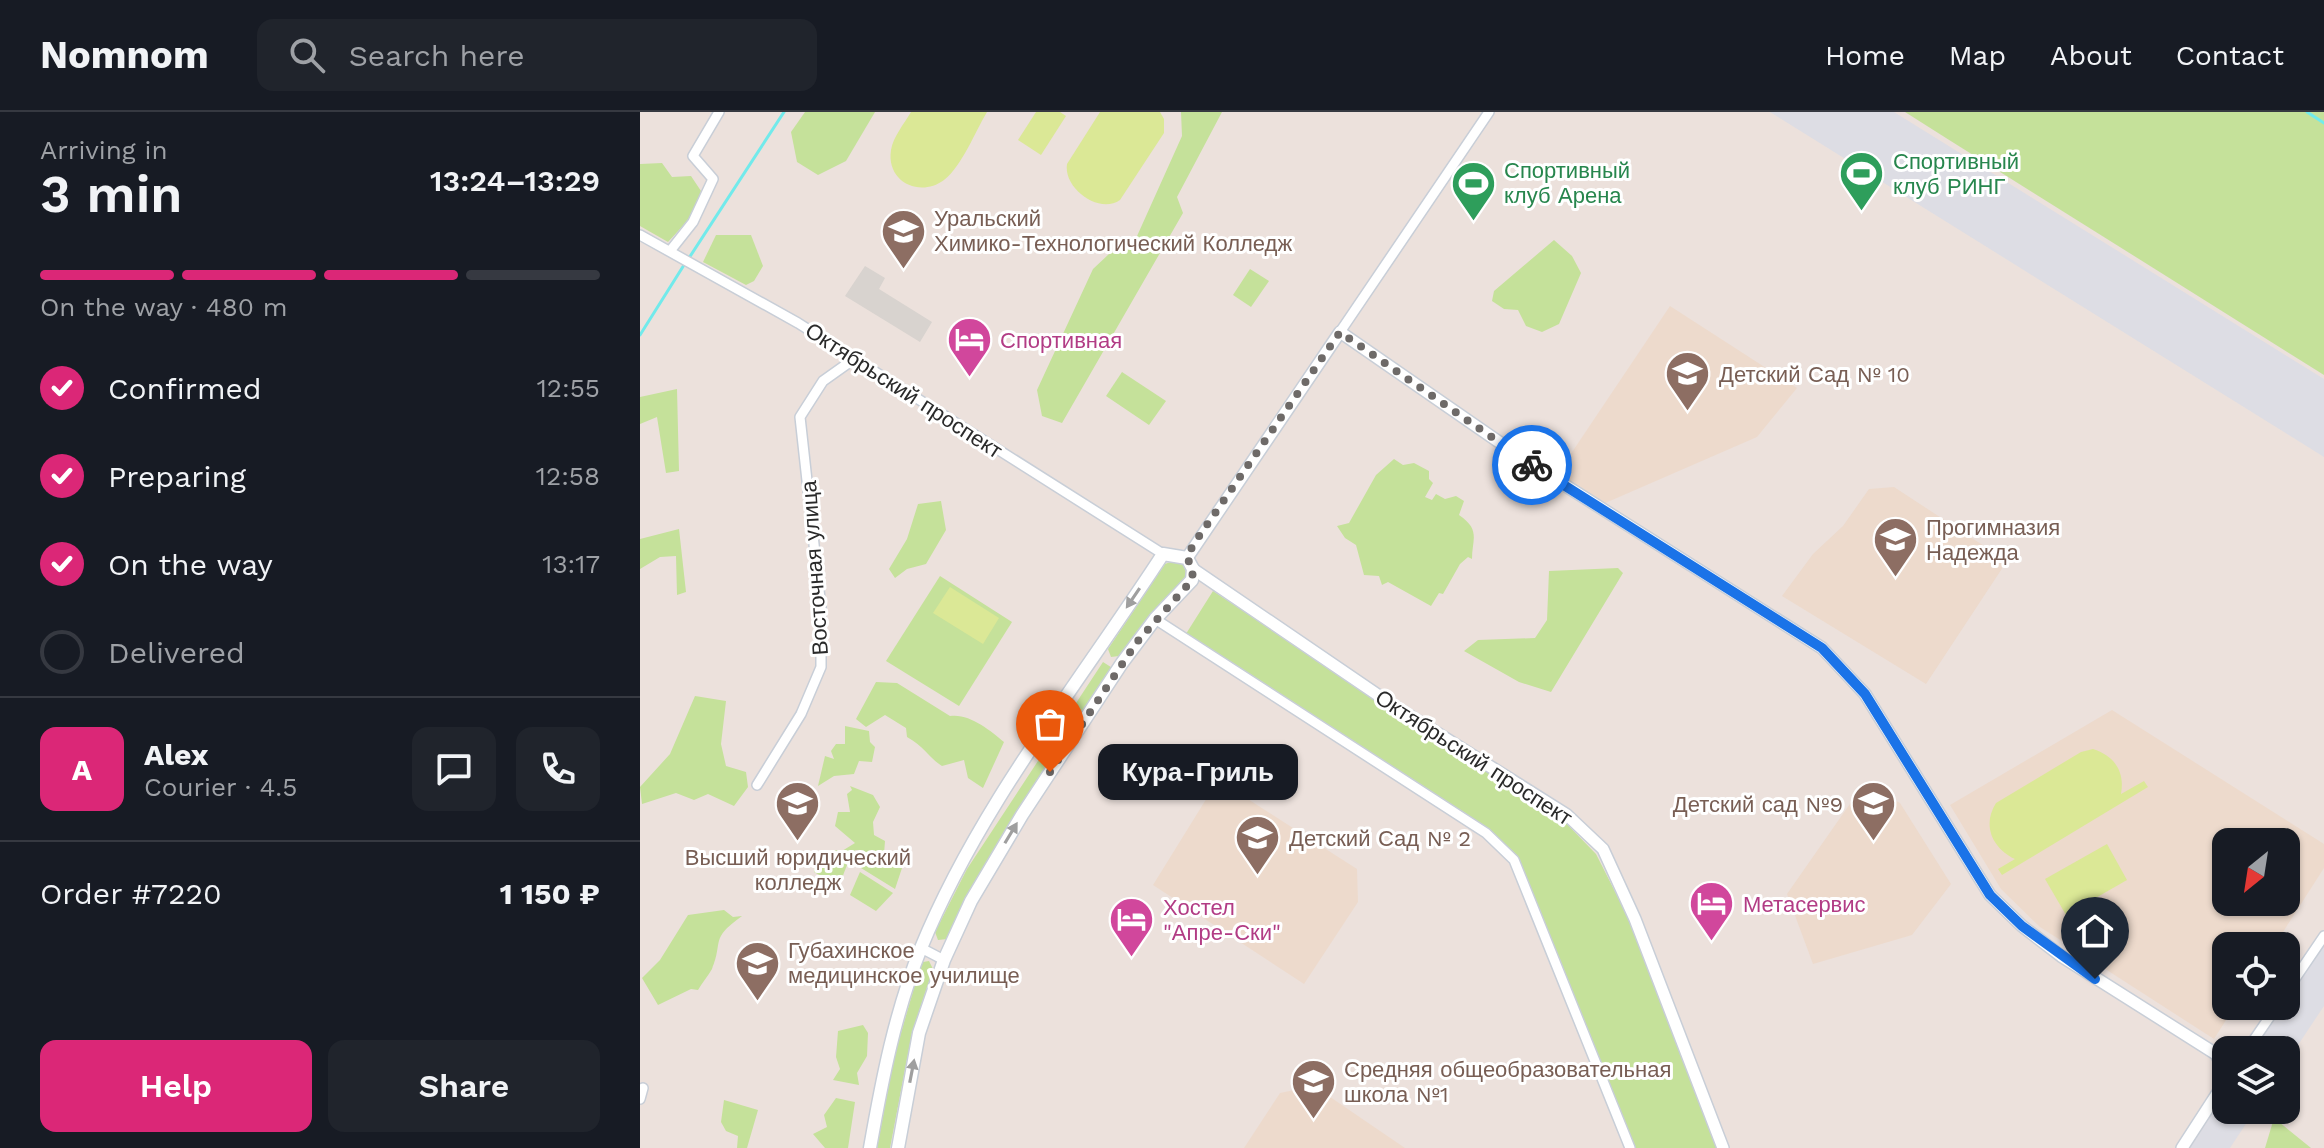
<!DOCTYPE html>
<html lang="en">
<head>
<meta charset="utf-8">
<style>
	:root { --surface:#171b24; --page:#20242c; --text:#f1f3f6; --muted:#9ea1a6; --line:#363941; --accent:#db2777 }
	body { margin:0; font-family:"Work Sans",sans-serif; background:var(--page); color:var(--text); height:100vh; display:flex; flex-direction:column; font-size:30px; white-space:nowrap }
	* { box-sizing:border-box; margin:0 }
	p { font-size:26px; color:var(--muted) }
	.icon { flex:none; width:44px; height:44px; fill:none; stroke:currentColor; stroke-width:2; stroke-linecap:round; stroke-linejoin:round }
	.map { position:relative; flex:1; overflow:hidden }
	.side { display:flex; flex-direction:column; background:var(--surface); width:640px }
	.side>* { flex:none }
	.needle { width:52px; rotate:210deg }
	.tools { position:absolute; left:1572px; top:716px; display:grid; gap:16px }
	.tools a { display:grid; place-items:center; width:88px; height:88px; border-radius:16px; background:var(--surface); box-shadow:0 2px 6px #0004; font-size:40px }
	.pin { position:absolute; display:grid; place-items:center; width:68px; height:68px; color:#fff; margin:-82px -34px; border-radius:50% 50% 50% 0; rotate:-45deg; box-shadow:0 0 8px #0007 }
	.pin .icon { rotate:45deg }
	.courier { position:absolute; display:grid; place-items:center; width:80px; height:80px; margin:-40px; border:6px solid #1a73e8; border-radius:50%; background:#fff; color:#222; box-shadow:0 2px 10px #0007 }
	.bubble { position:absolute; height:56px; border-radius:16px; background:var(--surface); box-shadow:0 2px 6px #0004; font-size:26px; font-weight:600; line-height:56px; text-align:center }
	.summary em { font-style:normal; font-weight:600 }
	.summary div { display:flex; flex-direction:column-reverse }
	.summary { display:flex; align-items:center; justify-content:space-between; height:136px; padding:0 40px }
	h1 { font-size:52px; font-weight:600; line-height:60px }
	.bar { display:grid; grid-template-columns:repeat(4,1fr); gap:12px 8px; align-content:center; height:96px; padding:0 40px }
	.bar i { height:10px; border-radius:6px; background:var(--line) }
	.bar .selected { background:var(--accent) }
	.bar p { grid-column:span 4 }
	.line { display:flex; align-items:center; gap:20px; padding:0 40px; border-top:2px solid var(--line) }
	.line div { flex:1 }
	.round { display:grid; place-items:center; flex:none; width:84px; height:84px; border-radius:16px; background:var(--page) }
	ol { padding:0 40px; list-style:none }
	li { display:flex; align-items:center; gap:24px; height:88px }
	li p { margin-inline-start:auto }
	li .icon { padding:8px; border-radius:50%; background:var(--accent); color:#fff; stroke-width:4 }
	li:last-child { color:var(--muted) }
	li i { width:44px; height:44px; border:4px solid var(--line); border-radius:50% }
	.cta { display:flex; gap:16px; margin-top:auto; padding:16px 40px }
	.cta a { flex:1; height:92px; border-radius:16px; background:var(--accent); color:#fff; font-size:32px; font-weight:600; line-height:92px; text-align:center }
	.cta a+a { background:var(--page); color:var(--text) }
	header { display:flex; align-items:center; gap:48px; box-sizing:border-box; height:112px; padding:0 40px; background:var(--surface); border-bottom:2px solid var(--line) }
	header strong { font-size:38px }
	nav { display:flex; gap:44px; margin-inline-start:auto; font-size:28px }
	.search { width:560px; height:72px; background:var(--page); display:flex; align-items:center; gap:20px; box-sizing:border-box; padding:0 28px; border-radius:16px; color:var(--muted); font-size:30px }
	main { display:flex; flex:1; min-height:0 }
	.map>svg:first-child { display:block }
	.industrial { fill:#dddde4 }
	.education { fill:#eddacc; fill-rule:evenodd }
	.green { fill:#c5e19a }
	.pitch { fill:#dbe896 }
	.plaza { fill:#d8d3cf }
	.lines { fill:none; stroke-linecap:round; stroke-linejoin:round }
	.stream { stroke:#72eaeb; stroke-width:3 }
	.minor-casing { stroke:#c8ced7; stroke-width:12 }
	.tertiary-casing { stroke:#c8ced7; stroke-width:14 }
	.secondary-casing { stroke:#c8ced7; stroke-width:15 }
	.minor { stroke:#fff; stroke-width:9 }
	.tertiary { stroke:#fff; stroke-width:11 }
	.secondary { stroke:#fff; stroke-width:12 }
	.oneway { fill:#9f9f9f }
	.done { stroke:#6e6a68; stroke-width:8; stroke-dasharray:0 14.4 }
	.route { stroke:#1a73e8; stroke-width:10 }
	.labels { text-anchor:middle; stroke-width:6; stroke-linejoin:round; paint-order:stroke }
	.leisure-label { font-size:22px; fill:#27864d; stroke:#fff; text-anchor:start }
	.education-label { font-size:22px; fill:#785e54; stroke:#fff; text-anchor:start }
	.hotel-label { font-size:22px; fill:#b23c85; stroke:#fff; text-anchor:start }
	.street-label { font-size:22px; fill:#2a2a2a; stroke:#fff }
</style>
</head>
<body>
<header>
<strong>Nomnom</strong>
<div class="search"><svg class="icon" aria-label="search" viewBox="0 0 24 24"><circle cx="10" cy="10" r="6"/><path d="M15 15l6 6"/></svg>Search here</div>
<nav><a>Home</a><a>Map</a><a>About</a><a>Contact</a></nav>
</header>
<main>
<section class="side">
<div class="summary"><div><h1>3 min</h1><p>Arriving in</p></div><em>13:24–13:29</em></div>
<div class="bar"><i class="selected"></i><i class="selected"></i><i class="selected"></i><i></i><p>On the way · 480 m</p></div>
<ol>
<li><svg class="icon" aria-label="check" viewBox="0 0 24 24"><path d="M5 12l5 5 9-10"/></svg>Confirmed<p>12:55</p></li>
<li><svg class="icon" aria-label="check" viewBox="0 0 24 24"><path d="M5 12l5 5 9-10"/></svg>Preparing<p>12:58</p></li>
<li><svg class="icon" aria-label="check" viewBox="0 0 24 24"><path d="M5 12l5 5 9-10"/></svg>On the way<p>13:17</p></li>
<li><i></i>Delivered</li>
</ol>
<div class="line" style="height:144px"><b class="round" style="background:var(--accent);color:#fff">A</b><div><b>Alex</b><p>Courier · 4.5</p></div><a class="round"><svg class="icon" aria-label="chat" viewBox="0 0 24 24"><path d="M4 5h16v11H9l-5 4z"/></svg></a><a class="round"><svg class="icon" aria-label="phone" viewBox="0 0 24 24"><path d="M5 4h4l2 5-3 2q2 4 5 5l2-3 5 2v4C11 20 4 13 5 4z"/></svg></a></div>
<div class="line" style="height:104px"><div>Order #7220</div><b>1 150 ₽</b></div>
<div class="cta"><a>Help</a><a>Share</a></div>
</section>
<div class="map">
<svg width="1684" height="1036" viewBox="0 0 1684 1036">
	<rect width="100%" height="100%" fill="#ece1dc"/>
	<g class="industrial">
		<path d="M1130,0H1254L1684,267V345Z"/>
		<path d="M1684,830V894L1646,951V938H1613L1642,894H1646V888Z"/>
		<path d="M1586,981V998H1615L1590,1036H1550Z"/>
	</g>
	<g class="education">
		<path d="M1030,194L1157,276L1117,325L963,392L916,364Z"/>
		<path d="M1254,375L1367,449L1286,572L1142,484L1173,442L1203,414L1229,377Z"/>
		<path d="M1472,598L1684,732V756L1634,834H1586V894H1595L1574,927L1400,815L1361,777L1310,693ZM1586,730H1646V790H1586Z"/>
		<path d="M578,668L717,757L718,790L664,872L513,773Z"/>
		<path d="M1221,676L1237,678L1260,691L1311,772L1272,823L1173,852L1147,782Z"/>
		<path d="M674,974L765,1036H604L640,981Z"/>
	</g>
	<g class="green">
		<path d="M165,0H235L206,49L178,63L157,50L151,20Z"/>
		<path d="M541,0H582L537,85L543,101L422,311L402,304L397,278L453,157L469,142L493,133L542,24Z"/>
		<path d="M1265,0H1684V263L1306,26Z"/>
		<path d="M22,51L32,65L51,64L61,79L51,105L28,130L0,114V52Z"/>
		<path d="M76,123H111L123,154L114,169L106,173L63,150Z"/>
		<path d="M914,128L932,144L941,161L919,212L902,220L886,214L878,198L864,197L852,189L854,179Z"/>
		<path d="M610,157L629,169L611,195L593,183Z"/>
		<path d="M482,260L526,289L509,313L466,284Z"/>
		<path d="M37,277L39,359L26,361L17,305L0,312V285Z"/>
		<path d="M754,347L763,353L774,351L789,359V367L793,371L785,385L792,388L796,382L805,387L816,384L824,389L819,403C841,418 832,427 832,447L828,445L820,452L803,482L799,481L791,494L748,470L742,473L739,464L724,463L716,433L705,426L697,414L709,411L736,363Z"/>
		<path d="M301,389L306,418L286,452L267,457L255,466L249,457L267,427L278,392Z"/>
		<path d="M39,417L46,480L37,483L36,444L20,445L0,457V427Z"/>
		<path d="M533,449L543,452L547,463L479,544L471,545L468,537L525,452Z"/>
		<path d="M978,456L983,461L911,580L879,570L824,539L838,528L895,526L907,508L909,459Z"/>
		<path d="M300,464L372,510L319,594L246,549Z"/>
		<path d="M573,479L923,708L956,742L999,827L1079,1036H992L875,746L544,525Z"/>
		<path d="M463,550L474,557L338,765L307,827L298,828L295,820L327,757Z"/>
		<path d="M236,570L257,571L310,604C329,601 350,618 364,630L343,676L328,666L324,648L302,654C289,646 285,635 267,625L266,616L245,603L226,615L216,607Z"/>
		<path d="M55,584L86,589L81,632L86,654L106,660L108,675L94,694L68,682L54,688L36,681L2,692L0,675L30,642Z"/>
		<path d="M205,614L229,619L230,630L235,635L232,650L219,649L214,662L194,664L178,674L185,644L194,647L191,639L196,632H205Z"/>
		<path d="M210,674L233,683L240,695L233,710L234,723L245,729L244,742L259,751L262,756L255,777L221,756L228,743L224,739L215,738L211,749L194,738L202,739L215,731L195,714L198,700H210L207,682L212,678Z"/>
		<path d="M188,741L207,753L199,774L174,760V754Z"/>
		<path d="M220,760L253,781L236,799L210,783Z"/>
		<path d="M84,798L93,805L102,804C69,828 84,828 72,857C68,864 62,871 58,878L51,877L18,893L2,866L20,848L48,803Z"/>
		<path d="M289,849L293,857L272,921L250,1036H237L254,945L280,855L283,850Z"/>
		<path d="M223,913L228,921L227,944L217,961L219,973L193,968L200,957L196,945L198,919Z"/>
		<path d="M196,986L215,990L208,1036H185L173,1022L187,1015L184,1003Z"/>
		<path d="M84,988L118,998L107,1036H97L98,1024L86,1019L81,1010Z"/>
		<path d="M1634,1006L1671,1036H1625Z"/>
	</g>
	<g class="pitch">
		<path d="M271,0H347C335,20 322,54 304,68C280,86 246,70 251,38C253,25 264,12 271,0Z"/>
		<path d="M396,0H420L426,4L401,43L378,28Z"/>
		<path d="M460,0H520L524,7V21L480,88C459,103 423,76 427,52Z"/>
		<path d="M310,475L359,506L343,532L293,501Z"/>
		<path d="M1453,637C1475,644 1485,660 1481,682L1504,669L1508,675L1362,763L1358,757L1375,747C1352,736 1342,713 1356,691L1441,640Z"/>
		<path d="M1467,732L1487,768L1426,803L1405,767Z"/>
	</g>
	<path class="plaza" d="M225,154L245,166L239,177L292,210L280,230L205,184Z"/>
	<g class="lines">
		<g class="stream">
			<path d="M1667,0L1684,11"/>
			<path d="M49,146L144,0"/>
			<path d="M0,223L44,153"/>
		</g>
		<defs>
			<g id="minor">
				<path d="M0,123L158,211L523,442"/>
				<path d="M30,139L53,110L73,67L53,44L79,0"/>
				<path d="M700,220L849,0"/>
				<path d="M515,507L846,721L874,748L990,1036"/>
				<path d="M117,673L161,602L181,555V496L160,305L183,269L214,247"/>
				<path d="M281,836L304,848"/>
				<path d="M1646,880L1684,824"/>
				<path d="M1607,938L1637,894"/>
				<path d="M0,987L3,976"/>
			</g>
			<g id="tertiary">
				<path d="M547,446L700,220L885,348L1182,536L1225,582L1350,783L1382,814L1421,844L1576,942L1586,961"/>
				<path d="M553,457L751,592L927,703L963,737L995,807L1083,1036"/>
				<path d="M1542,1036L1586,968"/>
			</g>
			<path id="secondary" d="M230,1036C242,968 255,900 281,836C339,694 440,570 523,442L547,446L553,457L552,468L515,507L482,551L382,703L331,789L304,848L279,921L258,1036"/>
		</defs>
		<use href="#minor" class="minor-casing"/>
		<use href="#tertiary" class="tertiary-casing"/>
		<use href="#secondary" class="secondary-casing"/>
		<use href="#minor" class="minor"/>
		<use href="#tertiary" class="tertiary"/>
		<use href="#secondary" class="secondary"/>
	</g>
	<defs><path id="oneway-solid" d="M-6-.8H1V-3.2L6.5 0L1 3.2V.8H-6Z" transform="scale(2)"/></defs>
	<g class="oneway">
		<use href="#oneway-solid" transform="translate(493 486) rotate(124)"/>
		<use href="#oneway-solid" transform="translate(371 721) rotate(-59)"/>
		<use href="#oneway-solid" transform="translate(272 959) rotate(-79)"/>
	</g>
	<g class="lines">
		<path class="done" d="M410,660L497,530L552,468L553,457L547,446L553,433L700,220L892,353"/>
		<path class="route" d="M892,353L1182,536L1225,582L1350,783L1382,814L1455,867"/>
	</g>
	<defs>
		<symbol id="stadium-pin" viewBox="-11 -11 22 30"><path d="M0 17L-7.5 6A9.5 9.5 0 1 1 7.5 6Z" fill="#2e9e5b" stroke="#fff"/><path d="M0-5a6.5 5 0 1 0 0 10a6.5 5 0 1 0 0-10ZM-3.5-1.8h7v3.6h-7Z" fill="#fff"/></symbol>
		<symbol id="university-pin" viewBox="-11 -11 22 30"><path d="M0 17L-7.5 6A9.5 9.5 0 1 1 7.5 6Z" fill="#8d6e63" stroke="#fff"/><path d="M0-5L7-2L0 1L-7-2ZM-4 1L0 2.5L4 1V4Q0 6-4 4Z" fill="#fff"/></symbol>
		<symbol id="hotel-pin" viewBox="-11 -11 22 30"><path d="M0 17L-7.5 6A9.5 9.5 0 1 1 7.5 6Z" fill="#d1479c" stroke="#fff"/><path d="M-6-4.5h1.5V1H6V5H4.5V3h-9V5H-6ZM-4 0a1.8 1.8 0 1 1 3.6 0ZM.5 0V-2.5h3Q6-2.5 6 0Z" fill="#fff"/></symbol>
		<symbol id="school-pin" viewBox="-11 -11 22 30"><path d="M0 17L-7.5 6A9.5 9.5 0 1 1 7.5 6Z" fill="#8d6e63" stroke="#fff"/><path d="M0-5L7-2L0 1L-7-2ZM-4 1L0 2.5L4 1V4Q0 6-4 4Z" fill="#fff"/></symbol>
	</defs>
	<g fill-rule="evenodd">
		<use href="#stadium-pin" x="1196" y="36" width="51" height="69"/>
		<use href="#stadium-pin" x="808" y="46" width="51" height="69"/>
		<use href="#university-pin" x="238" y="94" width="51" height="69"/>
		<use href="#hotel-pin" x="304" y="202" width="51" height="69"/>
		<use href="#school-pin" x="1022" y="236" width="51" height="69"/>
		<use href="#school-pin" x="1230" y="402" width="51" height="69"/>
		<use href="#university-pin" x="132" y="666" width="51" height="69"/>
		<use href="#school-pin" x="1208" y="666" width="51" height="69"/>
		<use href="#school-pin" x="592" y="700" width="51" height="69"/>
		<use href="#hotel-pin" x="1046" y="766" width="51" height="69"/>
		<use href="#hotel-pin" x="466" y="782" width="51" height="69"/>
		<use href="#university-pin" x="92" y="826" width="51" height="69"/>
		<use href="#school-pin" x="648" y="944" width="51" height="69"/>
	</g>
	<g class="labels">
		<g class="leisure-label">
			<text x="1253" y="57">Спортивный<tspan x="1253" dy="25">клуб РИНГ</tspan></text>
			<text x="864" y="66">Спортивный<tspan x="864" dy="25">клуб Арена</tspan></text>
		</g>
		<g class="education-label">
			<text x="294" y="114">Уральский<tspan x="294" dy="25">Химико-Технологический Колледж</tspan></text>
			<text x="1079" y="270">Детский Сад № 10</text>
			<text x="1286" y="423">Прогимназия<tspan x="1286" dy="25">Надежда</tspan></text>
			<text x="1203" y="700" text-anchor="end">Детский сад №9</text>
			<text x="649" y="734">Детский Сад № 2</text>
			<text x="158" y="753" text-anchor="middle">Высший юридический<tspan x="158" dy="25">колледж</tspan></text>
			<text x="148" y="846">Губахинское<tspan x="148" dy="25">медицинское училище</tspan></text>
			<text x="704" y="965">Средняя общеобразовательная<tspan x="704" dy="25">школа №1</tspan></text>
		</g>
		<g class="hotel-label">
			<text x="360" y="236">Спортивная</text>
			<text x="1103" y="800">Метасервис</text>
			<text x="523" y="803">Хостел<tspan x="523" dy="25">"Апре-Ски"</tspan></text>
		</g>
		<g class="street-label">
			<text transform="translate(264 278) rotate(33)" y="8">Октябрьский проспект</text>
			<text transform="translate(174 456) rotate(-94)" y="8">Восточная улица</text>
			<text transform="translate(834 645) rotate(33)" y="8">Октябрьский проспект</text>
		</g>
	</g>
</svg>
<div class="tools">
<a><svg class="needle" viewBox="-14 -14 28 28"><path d="M0-13l5 13h-10z" fill="#e53935"/><path d="M0 13l5-13h-10z" fill="#9ea1a6"/></svg></a>
<a><svg class="icon" aria-label="locate" viewBox="0 0 24 24"><circle cx="12" cy="12" r="6"/><path d="M12 2v4M12 18v4M2 12h4M18 12h4"/></svg></a>
<a><svg class="icon" aria-label="layers" viewBox="0 0 24 24"><path d="M12 4l9 5-9 5-9-5zM3 14l9 5 9-5"/></svg></a>
</div>
<div class="pin" style="left:410px;top:660px;background:#ea580c"><svg class="icon" aria-label="bag" viewBox="0 0 24 24"><path d="M5 8h14l-1 12H6zM9 8a3 3 0 0 1 6 0"/></svg></div>
<div class="pin" style="left:1455px;top:867px;background:#1f2937"><svg class="icon" aria-label="home" viewBox="0 0 24 24"><path d="M3 11l9-7 9 7M6 9v11h12V9"/></svg></div>
<div class="courier" style="left:892px;top:353px"><svg class="icon" aria-label="bike" viewBox="0 0 24 24"><circle cx="6" cy="16" r="4"/><circle cx="18" cy="16" r="4"/><path d="M6 16l4-8h5l3 8M10 8l3 8H6M13 5h3"/></svg></div>
<div class="bubble" style="left:458px;top:632px;width:200px">Кура-Гриль</div>
</div>
</main>
</body>
</html>
